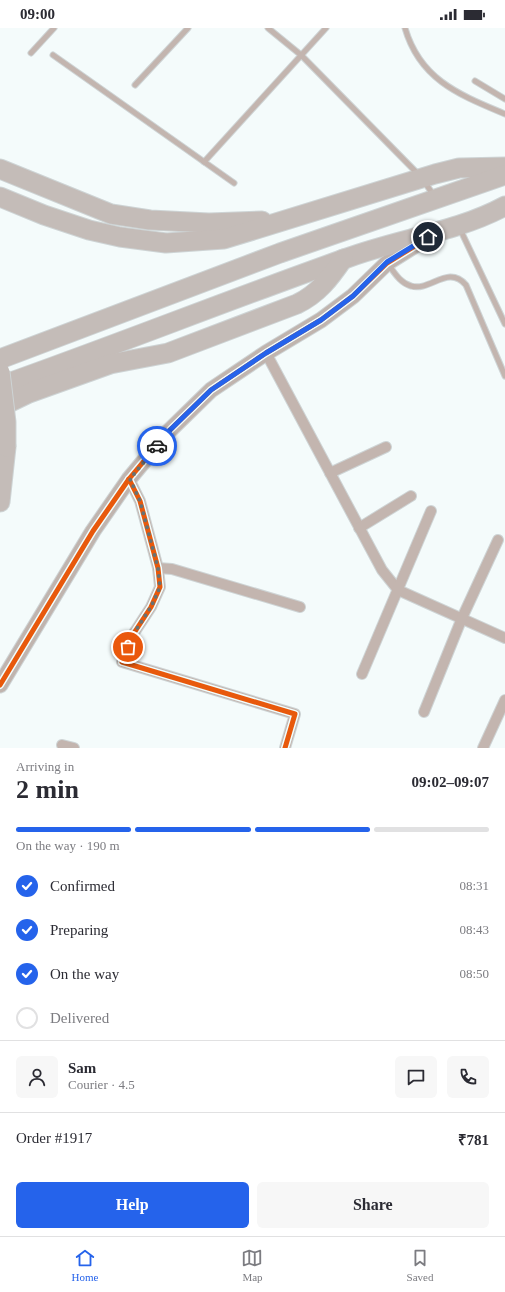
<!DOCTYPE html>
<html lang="en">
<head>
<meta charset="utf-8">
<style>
	:root { --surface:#fff; --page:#f7f7f7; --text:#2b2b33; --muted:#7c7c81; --line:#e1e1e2; --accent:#2563eb }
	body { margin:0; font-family:Georgia,serif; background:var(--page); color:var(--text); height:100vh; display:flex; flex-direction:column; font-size:15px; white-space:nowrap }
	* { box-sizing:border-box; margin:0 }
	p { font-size:13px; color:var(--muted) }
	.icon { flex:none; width:22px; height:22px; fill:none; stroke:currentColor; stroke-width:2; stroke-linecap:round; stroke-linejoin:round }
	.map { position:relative; height:720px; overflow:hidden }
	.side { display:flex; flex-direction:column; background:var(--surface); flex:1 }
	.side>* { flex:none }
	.pin { position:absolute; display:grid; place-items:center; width:34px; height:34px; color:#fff; margin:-17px; border:2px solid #fff; border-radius:50%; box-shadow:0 1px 4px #0007 }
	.courier { position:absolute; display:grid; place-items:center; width:40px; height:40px; margin:-20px; border:3px solid #2563eb; border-radius:50%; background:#fff; color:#222; box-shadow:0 1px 5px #0007 }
	.headline em { font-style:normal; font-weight:800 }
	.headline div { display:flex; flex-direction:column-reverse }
	.headline { display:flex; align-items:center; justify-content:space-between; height:68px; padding:0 16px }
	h1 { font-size:26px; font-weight:800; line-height:30px }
	.bar { display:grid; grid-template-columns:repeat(4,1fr); gap:6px 4px; align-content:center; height:48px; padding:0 16px }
	.bar i { height:5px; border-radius:3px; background:var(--line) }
	.bar .selected { background:var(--accent) }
	.bar p { grid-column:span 4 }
	.line { display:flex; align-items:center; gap:10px; padding:0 16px; border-top:1px solid var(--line) }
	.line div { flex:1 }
	.round { display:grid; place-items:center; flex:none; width:42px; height:42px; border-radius:6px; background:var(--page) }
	ol { padding:0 16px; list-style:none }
	li { display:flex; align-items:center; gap:12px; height:44px }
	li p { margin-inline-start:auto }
	li .icon { padding:4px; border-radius:50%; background:var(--accent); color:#fff; stroke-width:4 }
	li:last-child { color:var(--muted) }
	li i { width:22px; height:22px; border:2px solid var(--line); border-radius:50% }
	.action { display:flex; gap:8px; margin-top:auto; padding:8px 16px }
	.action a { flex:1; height:46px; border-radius:6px; background:var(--accent); color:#fff; font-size:16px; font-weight:800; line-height:46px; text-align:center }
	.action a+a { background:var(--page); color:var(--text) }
	.status { display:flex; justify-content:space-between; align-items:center; height:28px; padding:0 20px; background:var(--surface); direction:ltr }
	.status svg { height:11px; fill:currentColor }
	.tabs { display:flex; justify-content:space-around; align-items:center; height:56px; border-top:1px solid var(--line); background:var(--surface); font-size:11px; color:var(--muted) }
	.tabs a { display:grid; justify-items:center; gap:2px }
	.tabs .selected { color:var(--accent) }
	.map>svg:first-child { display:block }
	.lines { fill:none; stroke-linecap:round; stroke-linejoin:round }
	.lane-casing { stroke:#ced4d5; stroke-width:7 }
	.street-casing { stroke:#ced4d5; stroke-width:12 }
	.secondary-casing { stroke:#ced4d5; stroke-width:17 }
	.highway-casing { stroke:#ced4d5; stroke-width:21 }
	.lane { stroke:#c3b5af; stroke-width:5 }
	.street { stroke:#c3b5af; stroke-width:10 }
	.secondary { stroke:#c0b4ae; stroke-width:15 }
	.highway { stroke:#c4bcb8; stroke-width:19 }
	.highway-bridge-casing { stroke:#ced4d5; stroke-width:21; stroke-linecap:butt }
	.highway-bridge { stroke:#c4bcb8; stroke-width:19 }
	.cycleway-casing { stroke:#f1fefe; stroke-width:8 }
	.cycleway { stroke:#e8590c; stroke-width:5 }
	.done { stroke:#687273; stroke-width:4; stroke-dasharray:0 7.2 }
	.route { stroke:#2563eb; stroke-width:5 }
</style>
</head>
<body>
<div class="status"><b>09:00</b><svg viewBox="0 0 49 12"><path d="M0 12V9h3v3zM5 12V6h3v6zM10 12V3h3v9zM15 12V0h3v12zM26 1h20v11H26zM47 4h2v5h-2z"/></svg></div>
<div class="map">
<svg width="505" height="720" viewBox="0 0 505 720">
	<rect width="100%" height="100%" fill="#f4fbfb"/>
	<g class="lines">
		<defs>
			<g id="lane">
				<path d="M268,0L301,27L419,147"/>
				<path d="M405,0C420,52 460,67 505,86"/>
				<path d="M31,25L54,0"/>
				<path d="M53,27L234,155"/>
				<path d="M475,53L505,71"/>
				<path d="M135,57L188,0"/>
				<path d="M204,134L326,0"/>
				<path d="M424,153L434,168"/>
				<path d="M460,201L505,296"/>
				<path d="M388,236C394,244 400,255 411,258C430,264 448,236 466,257L505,348"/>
			</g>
			<g id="street">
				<path d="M266,325L382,542L398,562L505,610"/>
				<path d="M330,445L386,419"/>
				<path d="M129,451L140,473L158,540L160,559L151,579L134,605L122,634L295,686L285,720"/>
				<path d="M359,500L411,468"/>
				<path d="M158,540L172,541L300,579"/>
				<path d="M362,646L431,483"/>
				<path d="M424,684L462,590L498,512"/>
				<path d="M62,717L74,720"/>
				<path d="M483,720L505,672"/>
			</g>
			<path id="secondary" d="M0,657L93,503L129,451L169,403L211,362L266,325L321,292L353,268L387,235L427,210"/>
			<g id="highway">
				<path d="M0,141L111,186L150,192L209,195L262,193"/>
				<path d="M0,169L44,187L89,202L120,209L166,215L224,211L435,146L459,140L505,139"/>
				<path d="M0,331L280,225L505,147"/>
				<path d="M0,358C116,317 231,271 347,230C398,211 457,204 505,178"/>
				<path d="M0,379L29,365L110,336L168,325L297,276C318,266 330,250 343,231"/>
				<path d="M0,474L6,419"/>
			</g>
		</defs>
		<use href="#lane" class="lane-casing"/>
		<use href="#street" class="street-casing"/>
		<use href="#secondary" class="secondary-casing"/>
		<use href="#highway" class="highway-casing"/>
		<use href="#lane" class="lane"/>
		<use href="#street" class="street"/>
		<use href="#secondary" class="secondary"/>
		<use href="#highway" class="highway"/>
		<defs>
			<path id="highway-bridge" d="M0,344L6,394V419"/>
		</defs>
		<use href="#highway-bridge" class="highway-bridge-casing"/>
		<use href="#highway-bridge" class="highway-bridge"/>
		<defs>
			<g id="cycleway">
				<path d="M129,451L140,473L158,540L160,559L151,579L134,605L122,634L295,686L285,720"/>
				<path d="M0,657L93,503L129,451L169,403L211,362L266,325L321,292L353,268L387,235L423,213L433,204"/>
			</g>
		</defs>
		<use href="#cycleway" class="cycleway-casing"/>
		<use href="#cycleway" class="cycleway"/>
	</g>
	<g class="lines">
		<path class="done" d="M128,619L134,605L151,579L160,559L158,540L140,473L130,451L157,418"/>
		<path class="route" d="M157,418L169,403L211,362L266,325L321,292L353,268L387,234L428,209"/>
	</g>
</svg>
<div class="pin" style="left:128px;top:619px;background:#ea580c"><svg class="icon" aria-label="bag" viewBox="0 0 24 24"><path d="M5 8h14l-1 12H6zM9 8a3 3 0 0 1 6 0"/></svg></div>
<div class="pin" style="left:428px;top:209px;background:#1f2937"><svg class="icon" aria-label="home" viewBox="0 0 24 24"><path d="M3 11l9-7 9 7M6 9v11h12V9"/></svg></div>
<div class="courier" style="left:157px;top:418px"><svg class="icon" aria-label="car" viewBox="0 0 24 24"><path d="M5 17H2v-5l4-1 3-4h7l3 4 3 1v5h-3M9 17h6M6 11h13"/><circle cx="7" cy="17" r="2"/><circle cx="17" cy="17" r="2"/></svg></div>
</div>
<section class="side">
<div class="headline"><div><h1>2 min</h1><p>Arriving in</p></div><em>09:02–09:07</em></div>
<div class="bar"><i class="selected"></i><i class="selected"></i><i class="selected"></i><i></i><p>On the way · 190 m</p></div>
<ol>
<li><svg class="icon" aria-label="check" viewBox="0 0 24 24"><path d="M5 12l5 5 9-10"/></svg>Confirmed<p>08:31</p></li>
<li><svg class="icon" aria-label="check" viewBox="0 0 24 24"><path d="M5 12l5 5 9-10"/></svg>Preparing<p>08:43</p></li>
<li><svg class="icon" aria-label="check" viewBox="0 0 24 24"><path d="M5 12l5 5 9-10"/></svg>On the way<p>08:50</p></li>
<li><i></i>Delivered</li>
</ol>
<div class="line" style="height:72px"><a class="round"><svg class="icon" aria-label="person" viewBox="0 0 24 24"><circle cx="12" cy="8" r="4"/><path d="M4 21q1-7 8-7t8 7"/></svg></a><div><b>Sam</b><p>Courier · 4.5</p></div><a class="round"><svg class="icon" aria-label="chat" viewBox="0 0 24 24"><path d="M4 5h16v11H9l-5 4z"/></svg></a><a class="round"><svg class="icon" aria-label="phone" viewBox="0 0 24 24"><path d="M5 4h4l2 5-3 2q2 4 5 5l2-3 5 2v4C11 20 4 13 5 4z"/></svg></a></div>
<div class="line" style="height:52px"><div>Order #1917</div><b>₹781</b></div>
<div class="action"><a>Help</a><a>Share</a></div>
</section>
<nav class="tabs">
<a class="selected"><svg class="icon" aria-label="home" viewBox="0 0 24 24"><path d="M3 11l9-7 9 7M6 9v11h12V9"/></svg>Home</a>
<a><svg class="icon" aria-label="map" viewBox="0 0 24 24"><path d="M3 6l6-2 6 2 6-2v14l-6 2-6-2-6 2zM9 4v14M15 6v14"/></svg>Map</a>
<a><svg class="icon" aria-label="saved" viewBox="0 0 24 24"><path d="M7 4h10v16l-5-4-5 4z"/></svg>Saved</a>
</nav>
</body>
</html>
